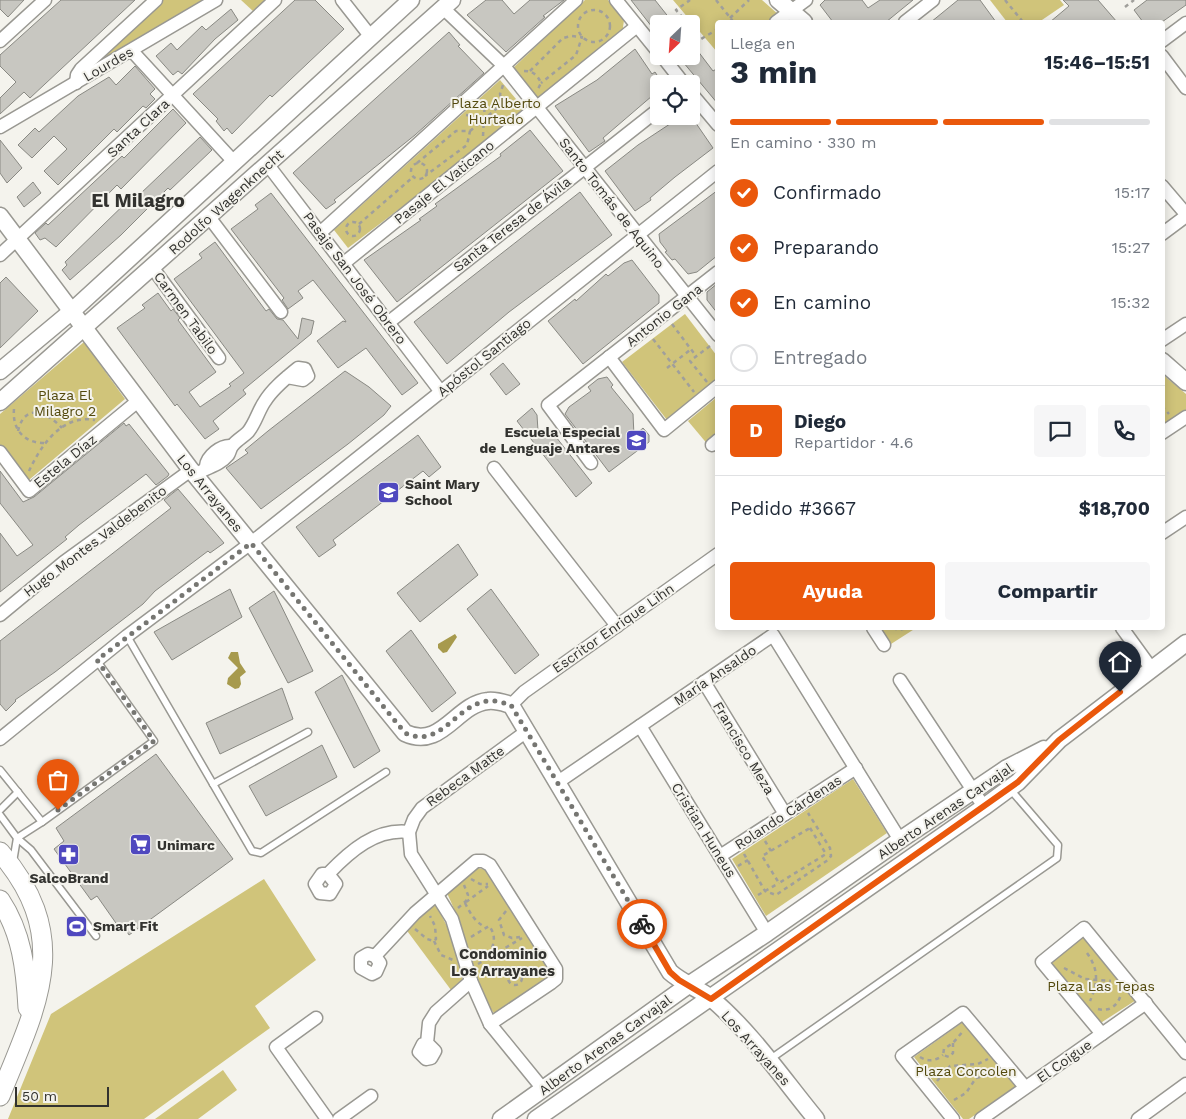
<!DOCTYPE html>
<html lang="es">
<head>
<meta charset="utf-8">
<style>
	:root { --surface:#fff; --page:#f6f6f7; --text:#1f2937; --muted:#747a83; --line:#e0e1e3; --accent:#ea580c }
	body { margin:0; font-family:"Work Sans",sans-serif; background:var(--page); color:var(--text); height:100vh; display:flex; flex-direction:column; font-size:19px; white-space:nowrap }
	* { box-sizing:border-box; margin:0 }
	p { font-size:16px; color:var(--muted) }
	.icon { flex:none; width:28px; height:28px; fill:none; stroke:currentColor; stroke-width:2; stroke-linecap:round; stroke-linejoin:round }
	.map { position:relative; flex:1; overflow:hidden }
	.panel { position:absolute; left:715px; top:20px; width:450px; height:610px; display:flex; flex-direction:column; background:var(--surface); border-radius:5px; box-shadow:0 2px 12px #0003 }
	.panel>* { flex:none }
	.needle { width:32px; rotate:205deg }
	.buttons { position:absolute; left:650px; top:15px; display:grid; gap:10px }
	.buttons a { display:grid; place-items:center; width:50px; height:50px; border-radius:5px; background:var(--surface); box-shadow:0 2px 12px #0003; font-size:25px }
	.scale { position:absolute; left:15px; bottom:12px; width:94px; box-sizing:border-box; padding-left:5px; border:2px solid #32322f; border-top:0; font-size:14px; line-height:18px; white-space:nowrap; color:#32322f; -webkit-text-stroke:4px #f4f3ed; paint-order:stroke }
	.pin { position:absolute; display:grid; place-items:center; width:42px; height:42px; color:#fff; margin:-51px -21px; border-radius:50% 50% 50% 0; rotate:-45deg; box-shadow:0 0 5px #0007 }
	.pin .icon { rotate:45deg }
	.courier { position:absolute; display:grid; place-items:center; width:50px; height:50px; margin:-25px; border:4px solid #ea580c; border-radius:50%; background:#fff; color:#222; box-shadow:0 1px 6px #0007 }
	.overview em { font-style:normal; font-weight:700 }
	.overview div { display:flex; flex-direction:column-reverse }
	.overview { display:flex; align-items:center; justify-content:space-between; height:85px; padding:0 15px }
	h1 { font-size:32px; font-weight:700; line-height:38px }
	.bar { display:grid; grid-template-columns:repeat(4,1fr); gap:8px 5px; align-content:center; height:60px; padding:0 15px }
	.bar i { height:6px; border-radius:4px; background:var(--line) }
	.bar .active { background:var(--accent) }
	.bar p { grid-column:span 4 }
	.line { display:flex; align-items:center; gap:12px; padding:0 15px; border-top:1px solid var(--line) }
	.line div { flex:1 }
	.round { display:grid; place-items:center; flex:none; width:52px; height:52px; border-radius:5px; background:var(--page) }
	ol { padding:0 15px; list-style:none }
	li { display:flex; align-items:center; gap:15px; height:55px }
	li p { margin-inline-start:auto }
	li .icon { padding:5px; border-radius:50%; background:var(--accent); color:#fff; stroke-width:4 }
	li:last-child { color:var(--muted) }
	li i { width:28px; height:28px; border:2px solid var(--line); border-radius:50% }
	.cta { display:flex; gap:10px; margin-top:auto; padding:10px 15px }
	.cta a { flex:1; height:58px; border-radius:5px; background:var(--accent); color:#fff; font-size:20px; font-weight:700; line-height:58px; text-align:center }
	.cta a+a { background:var(--page); color:var(--text) }
	.map>svg:first-child { display:block }
	.green { fill:#d0c47a }
	.water { fill:#a79a4d }
	.building { fill:#c8c7c1; stroke:#898983 }
	.lines { fill:none; stroke-linecap:round; stroke-linejoin:round }
	.service-casing { stroke:#999892; stroke-width:9 }
	.minor-casing { stroke:#999892; stroke-width:15 }
	.tertiary-casing { stroke:#999892; stroke-width:19 }
	.secondary-casing { stroke:#999892; stroke-width:21 }
	.path { stroke:#a09f9b; stroke-width:2.5; stroke-dasharray:4 4; stroke-linecap:butt }
	.service { stroke:#fff; stroke-width:6 }
	.minor { stroke:#fff; stroke-width:12 }
	.tertiary { stroke:#fff; stroke-width:16 }
	.secondary { stroke:#fff; stroke-width:19 }
	.done { stroke:#767672; stroke-width:5; stroke-dasharray:0 9 }
	.route { stroke:#ea580c; stroke-width:6 }
	.labels { text-anchor:middle; stroke-width:4; stroke-linejoin:round; paint-order:stroke }
	.street-label { font-size:14px; fill:#32322f; stroke:#f4f3ed }
	.park-label { font-size:14px; fill:#53490c; stroke:#f4f3ed }
	.poi-label { font-size:14px; font-weight:bold; fill:#32322f; stroke:#f4f3ed; text-anchor:start }
	.neighbourhood-label { font-size:15px; font-weight:bold; fill:#32322f; stroke:#f4f3ed }
	.district-label { font-size:19px; font-weight:bold; fill:#32322f; stroke:#f4f3ed }
</style>
</head>
<body>
<div class="map">
<svg width="1186" height="1119" viewBox="0 0 1186 1119">
	<rect width="100%" height="100%" fill="#f4f3ed"/>
	<g class="green">
		<path d="M161,0H203L89,69Z"/>
		<path d="M241,0H268L254,12Z"/>
		<path d="M585,0H608L624,20L622,35L537,100L511,70Z"/>
		<path d="M673,0H762L779,15L768,22H718L717,52Z"/>
		<path d="M990,0H1060L1064,5L1039,22H1007Z"/>
		<path d="M500,80L527,112L348,248L334,230Z"/>
		<path d="M685,314L717,356V383L667,420L622,362Z"/>
		<path d="M84,342L125,399L30,479H25L0,446V414Z"/>
		<path d="M1162,374L1186,394V412L1162,429Z"/>
		<path d="M717,397V439L709,446L688,421Z"/>
		<path d="M881,628H916L891,644Z"/>
		<path d="M853,779L887,833L766,916L732,859Z"/>
		<path d="M478,868L486,870L551,968L549,979L496,1016C477,991 471,959 462,930C458,917 452,904 446,891Z"/>
		<path d="M264,879L316,960L255,1006L270,1028L144,1119H8L51,1014Z"/>
		<path d="M436,905L451,934L463,982L451,990L405,928L419,915Z"/>
		<path d="M1086,930L1144,995L1099,1024L1048,962Z"/>
		<path d="M967,1019L1019,1085L969,1119H963L914,1057Z"/>
		<path d="M223,1070L237,1090L198,1119H155Z"/>
	</g>
	<g class="water">
		<path d="M455,634L457,637L447,652L443,653L438,648V644Z"/>
		<path d="M231,652H238L240,663L246,672L240,677L241,684L239,688L235,689L227,684L228,678L238,668L228,658Z"/>
	</g>
	<g class="building">
		<path d="M0,0H24L8,17L0,9Z"/>
		<path d="M61,0H135L30,98L24,92L0,114V98L16,82L0,66V55Z"/>
		<path d="M295,0H315L344,29L272,97L270,95L232,134L227,128L224,131L216,121L218,119L193,94Z"/>
		<path d="M486,0H502L514,14L530,0H564L543,16L545,17L506,52L467,15Z"/>
		<path d="M631,0H655L674,24H659V36Z"/>
		<path d="M825,0H862L868,8L880,0H913L886,22H833L820,5Z"/>
		<path d="M958,0H980L996,22H931Z"/>
		<path d="M1063,0H1098L1117,22H1050L1069,6Z"/>
		<path d="M1147,0H1186V5L1162,22H1143L1134,10Z"/>
		<path d="M231,9L238,20L215,39L182,74L178,71L173,75L156,56L171,43L177,50L202,26L206,30Z"/>
		<path d="M449,32L460,45L458,46L484,73L415,135L334,200L336,202L326,209L293,173Z"/>
		<path d="M691,42L713,71L718,68V104L678,56H691Z"/>
		<path d="M635,49L652,74L655,72L659,78V90L603,138L605,141L589,152L555,106L597,80Z"/>
		<path d="M135,66L155,89L150,94L155,99L146,108L143,106L117,132L114,129L58,185L44,171L67,149L54,136L32,158L18,145L35,128L39,132L78,96L109,77L116,85Z"/>
		<path d="M173,109L186,123L121,189L117,185L56,247L45,238L40,240L35,233L46,223L48,225L122,156L124,158Z"/>
		<path d="M682,116H691L713,148L675,177L650,198L651,200L635,211L605,171L638,145Z"/>
		<path d="M530,130L563,171L397,302L364,260L421,220L419,219L437,206L435,204L501,156L500,154Z"/>
		<path d="M200,137L212,150L170,190L168,188L121,235L70,280L62,270L67,265L65,262L136,193L139,195Z"/>
		<path d="M0,140L22,168L7,183L0,173Z"/>
		<path d="M33,182L41,193L24,207L17,197Z"/>
		<path d="M718,190V255L697,272L688,274L675,259L672,260L665,252L667,251L660,242L659,234Z"/>
		<path d="M580,192L612,235L509,312L447,364L414,322Z"/>
		<path d="M271,193L418,383L402,395L366,348L338,368L317,341L343,321L346,322L345,320L313,280L298,291L303,298L288,309L282,300L284,298L231,229L258,209L255,205Z"/>
		<path d="M215,242L266,311L269,309L277,319L283,320L298,339L302,318L314,321L311,334L243,390L246,394L213,421L219,429L205,439L177,404L175,406L117,328L145,308L142,305L158,293L171,311L173,309L180,318L178,320L216,372L189,392L200,407L231,386L229,384L244,373L174,279L202,258L199,254Z"/>
		<path d="M632,260L659,295V303L583,364L548,321L575,299L576,301L606,274L608,276L624,263Z"/>
		<path d="M6,277L38,311L0,348V283Z"/>
		<path d="M718,283V314L707,300V292Z"/>
		<path d="M503,363L520,384L506,395L490,374Z"/>
		<path d="M345,371L369,387L391,406L384,415L348,444L261,509L226,468L248,453L245,450L268,431Z"/>
		<path d="M607,377L613,385L611,387L633,414L634,436L643,428L649,435V442L609,472L565,414L569,407L591,391L588,387L598,379Z"/>
		<path d="M532,408L537,415L538,431L549,428L592,483L576,497L517,421Z"/>
		<path d="M124,423L126,426L129,424L169,474L168,476L156,485L146,474L79,525L65,537L67,539L0,592V533L17,556L33,545L0,503V471L23,502L34,497Z"/>
		<path d="M418,435L441,467L429,477L423,471L333,540L336,545L319,557L296,527Z"/>
		<path d="M178,489L224,543L210,553L208,551L155,591L143,604L55,672L15,700L16,701L6,711L0,704V641L171,508L164,500Z"/>
		<path d="M458,544L478,575L420,622L397,593Z"/>
		<path d="M230,589L242,617L172,660L154,632Z"/>
		<path d="M491,589L539,655L515,674L467,609Z"/>
		<path d="M274,591L313,671L288,683L249,608Z"/>
		<path d="M411,630L456,693L432,712L386,651Z"/>
		<path d="M342,675L380,751L354,768L315,692Z"/>
		<path d="M282,688L293,719L220,754L206,723Z"/>
		<path d="M322,745L337,777L266,816L249,786Z"/>
		<path d="M156,754L233,859L129,935L122,923L118,926L97,896L91,900L54,849L64,841L56,828Z"/>
	</g>
	<g class="lines">
		<defs>
			<g id="service">
				<path d="M127,636L252,851L261,853L386,772"/>
				<path d="M0,770L42,822L154,741L97,661"/>
				<path d="M213,784L308,732"/>
				<path d="M0,810L18,792"/>
				<path d="M0,815L17,838L13,862"/>
				<path d="M42,822L17,838L31,850L96,936"/>
				<path d="M769,1060L1057,858L1058,845L1010,789"/>
			</g>
			<g id="minor">
				<path d="M342,0L371,37"/>
				<path d="M616,0L659,53"/>
				<path d="M443,8L504,66L718,335"/>
				<path d="M776,22L806,0"/>
				<path d="M905,22L933,0"/>
				<path d="M0,41L45,0"/>
				<path d="M1162,41L1186,23"/>
				<path d="M132,51L235,163"/>
				<path d="M662,56L684,84"/>
				<path d="M1162,56L1186,88"/>
				<path d="M76,83L77,75L81,69L156,0"/>
				<path d="M691,93L718,125"/>
				<path d="M0,127L216,0"/>
				<path d="M268,165L441,392"/>
				<path d="M1162,186L1186,214"/>
				<path d="M209,217L281,312"/>
				<path d="M321,232L576,0"/>
				<path d="M1162,234L1186,216"/>
				<path d="M0,255L275,0"/>
				<path d="M344,263L637,26"/>
				<path d="M152,267L219,358"/>
				<path d="M389,322L659,109"/>
				<path d="M1162,340L1186,324"/>
				<path d="M609,357L664,430L718,386"/>
				<path d="M1162,433L1186,417"/>
				<path d="M712,445L718,440"/>
				<path d="M0,452L29,491L138,401"/>
				<path d="M591,463L548,405L718,272"/>
				<path d="M206,466C207,456 221,445 231,446"/>
				<path d="M494,468L617,626"/>
				<path d="M195,475C206,467 219,466 228,455C230,452 230,448 233,445C237,440 243,437 248,432C256,422 258,411 265,401C273,388 286,378 298,368L305,369L308,376L303,380L287,377"/>
				<path d="M1162,533L1186,517"/>
				<path d="M0,615L64,562L191,470"/>
				<path d="M873,628L884,645"/>
				<path d="M1122,628L1151,668"/>
				<path d="M900,680L984,807"/>
				<path d="M704,682L785,814"/>
				<path d="M511,705L524,692L718,554"/>
				<path d="M640,726L767,933"/>
				<path d="M527,731L422,808L414,819L409,832L411,854L452,919L471,981L490,1024L543,1089"/>
				<path d="M0,739L127,636L251,543L718,171"/>
				<path d="M558,782L773,635L900,840"/>
				<path d="M720,856L856,768"/>
				<path d="M328,874H322L315,884L320,893L330,894L336,884L328,874C350,851 376,828 409,832"/>
				<path d="M375,956L380,963L376,972L372,974L361,968V958L368,954L375,956L415,913L476,861H483L490,865L556,969V979L551,983L490,1024"/>
				<path d="M316,1018L276,1047L327,1119"/>
				<path d="M1102,1034L1042,962L1084,928L1186,1053"/>
				<path d="M427,1043L435,1051L431,1058L426,1059L419,1052L423,1044L427,1043L429,1023L436,1012L471,981"/>
				<path d="M339,1119L371,1096"/>
				<path d="M953,1119L902,1056L963,1013L1025,1087"/>
				<path d="M981,1119L1146,1003"/>
				<path d="M1138,1119L1186,1084"/>
			</g>
			<g id="tertiary">
				<path d="M778,0L804,22"/>
				<path d="M0,216L191,470L405,733C442,750 456,704 488,701C496,700 504,703 511,705L670,972C682,983 698,988 712,999C752,1033 783,1079 816,1119"/>
				<path d="M1162,361L1186,382"/>
				<path d="M0,371L72,311L411,0"/>
				<path d="M0,402L452,0"/>
				<path d="M501,1119L690,984L767,933L900,840L1007,768L1044,749"/>
				<path d="M536,1119L984,807L1018,782L1059,740L1186,643"/>
			</g>
			<g id="secondary">
				<path d="M0,852C74,938 37,1005 0,1096"/>
				<path d="M0,900C22,933 26,970 28,1008"/>
			</g>
		</defs>
		<use href="#service" class="service-casing"/>
		<use href="#minor" class="minor-casing"/>
		<use href="#tertiary" class="tertiary-casing"/>
		<use href="#secondary" class="secondary-casing"/>
		<g class="path">
			<path d="M716,0L732,20L728,22"/>
			<path d="M1005,0L1023,22"/>
			<path d="M1125,7L1134,0"/>
			<circle cx="594" cy="26" r="16"/>
			<path d="M730,18L749,0"/>
			<path d="M688,24L676,10L690,0"/>
			<path d="M691,27L701,39L718,29"/>
			<path d="M524,71C532,71 537,74 541,83L538,89"/>
			<path d="M530,71L563,38L571,36L582,37L576,55L541,83"/>
			<path d="M503,85L500,94L502,104L516,108"/>
			<path d="M466,115L500,120"/>
			<path d="M470,131L502,104"/>
			<path d="M483,136L485,99"/>
			<path d="M417,163L456,131H470L467,145L425,176"/>
			<circle cx="419" cy="171" r="8"/>
			<circle cx="353" cy="229" r="7"/>
			<path d="M359,224L413,177"/>
			<path d="M672,324L696,356"/>
			<path d="M653,339L694,392"/>
			<path d="M667,368L690,350"/>
			<path d="M707,382L690,361L710,346"/>
			<path d="M1162,406L1169,414"/>
			<path d="M14,409C12,429 24,443 44,443"/>
			<path d="M18,431C25,402 47,412 62,428"/>
			<path d="M29,471C41,445 62,414 95,420"/>
			<path d="M893,628L899,630L906,628"/>
			<path d="M810,828L826,854L779,883L762,856Z"/>
			<path d="M765,841L771,851"/>
			<path d="M744,854L765,891L776,895L828,860L831,856L830,848L808,813"/>
			<path d="M738,866L748,860"/>
			<path d="M471,879L480,884H488"/>
			<path d="M758,895L779,883"/>
			<path d="M466,902L488,886"/>
			<path d="M465,903C470,913 475,922 485,927"/>
			<path d="M458,908L466,901L468,895L464,885"/>
			<path d="M506,911L499,920L504,935L512,938L520,937"/>
			<path d="M415,929L427,939L434,941L436,939L435,926L430,916"/>
			<path d="M471,937L489,926C498,937 493,948 486,959"/>
			<path d="M434,941L441,955L453,960"/>
			<path d="M1087,953C1099,970 1098,983 1090,1001"/>
			<path d="M478,964L522,938"/>
			<path d="M1064,968L1085,979L1111,981"/>
			<circle cx="515" cy="978" r="7"/>
			<path d="M1098,1009C1109,1012 1118,1006 1121,994"/>
			<path d="M953,1043V1053L949,1057L943,1055L944,1049L953,1043L964,1030"/>
			<path d="M920,1057C928,1062 936,1061 943,1055"/>
			<path d="M937,1081L950,1066L978,1064L988,1059"/>
			<path d="M954,1100L966,1093L976,1078L998,1073"/>
		</g>
		<use href="#service" class="service"/>
		<use href="#minor" class="minor"/>
		<use href="#tertiary" class="tertiary"/>
		<use href="#secondary" class="secondary"/>
	</g>
	<g class="lines">
		<path class="done" d="M58,810L154,741L97,660L251,543L405,733C441,750 456,704 488,701C496,700 504,703 511,705L642,924"/>
		<path class="route" d="M642,924L670,972L679,980L711,999L1018,782L1059,740L1120,692"/>
	</g>
	<defs>
		<symbol id="school-square" viewBox="-11 -11 22 22"><rect x="-9" y="-9" width="18" height="18" rx="4" fill="#4f48bf" stroke="#f4f3ed"/><path d="M0-5L7-2L0 1L-7-2ZM-4 1L0 2.5L4 1V4Q0 6-4 4Z" fill="#fff"/></symbol>
		<symbol id="supermarket-square" viewBox="-11 -11 22 22"><rect x="-9" y="-9" width="18" height="18" rx="4" fill="#4f48bf" stroke="#f4f3ed"/><path d="M-6-5.5h2.5l.6 2H6L4.5 2H-2.5L-4.4-4H-6ZM-1.5 3.2a1.3 1.3 0 1 0 .1 0ZM3 3.2a1.3 1.3 0 1 0 .1 0Z" fill="#fff"/></symbol>
		<symbol id="pharmacy-square" viewBox="-11 -11 22 22"><rect x="-9" y="-9" width="18" height="18" rx="4" fill="#4f48bf" stroke="#f4f3ed"/><path d="M-2-6h4v4h4v4h-4v4h-4v-4h-4v-4h4Z" fill="#fff"/></symbol>
		<symbol id="stadium-square" viewBox="-11 -11 22 22"><rect x="-9" y="-9" width="18" height="18" rx="4" fill="#4f48bf" stroke="#f4f3ed"/><path d="M0-5a6.5 5 0 1 0 0 10a6.5 5 0 1 0 0-10ZM-3.5-1.8h7v3.6h-7Z" fill="#fff"/></symbol>
	</defs>
	<g fill-rule="evenodd">
		<use href="#school-square" x="624" y="428" width="25" height="25"/>
		<use href="#school-square" x="376" y="480" width="25" height="25"/>
		<use href="#supermarket-square" x="128" y="832" width="25" height="25"/>
		<use href="#pharmacy-square" x="56" y="842" width="25" height="25"/>
		<use href="#stadium-square" x="64" y="914" width="25" height="25"/>
	</g>
	<g class="labels">
		<g class="street-label">
			<text transform="translate(108 64) rotate(-30)" y="5">Lourdes</text>
			<text transform="translate(138 128) rotate(-43)" y="5">Santa Clara</text>
			<text transform="translate(444 182) rotate(-39)" y="5">Pasaje El Vaticano</text>
			<text transform="translate(226 202) rotate(-42)" y="5">Rodolfo Wagenknecht</text>
			<text transform="translate(612 203) rotate(52)" y="5">Santo Tomás de Aquino</text>
			<text transform="translate(512 224) rotate(-38)" y="5">Santa Teresa de Ávila</text>
			<text transform="translate(355 278) rotate(53)" y="5">Pasaje San José Obrero</text>
			<text transform="translate(186 313) rotate(54)" y="5">Carmen Tabilo</text>
			<text transform="translate(664 315) rotate(-38)" y="5">Antonio Gana</text>
			<text transform="translate(484 357) rotate(-39)" y="5">Apóstol Santiago</text>
			<text transform="translate(65 461) rotate(-39)" y="5">Estela Díaz</text>
			<text transform="translate(210 493) rotate(51)" y="5">Los Arrayanes</text>
			<text transform="translate(95 541) rotate(-37)" y="5">Hugo Montes Valdebenito</text>
			<text transform="translate(613 628) rotate(-35)" y="5">Escritor Enrique Lihn</text>
			<text transform="translate(715 675) rotate(-34)" y="5">María Ansaldo</text>
			<text transform="translate(744 748) rotate(59)" y="5">Francisco Meza</text>
			<text transform="translate(465 776) rotate(-36)" y="5">Rebeca Matte</text>
			<text transform="translate(945 811) rotate(-34)" y="5">Alberto Arenas Carvajal</text>
			<text transform="translate(788 812) rotate(-33)" y="5">Rolando Cárdenas</text>
			<text transform="translate(704 830) rotate(58)" y="5">Cristian Huneus</text>
			<text transform="translate(605 1045) rotate(-36)" y="5">Alberto Arenas Carvajal</text>
			<text transform="translate(756 1048) rotate(48)" y="5">Los Arrayanes</text>
			<text transform="translate(1064 1061) rotate(-35)" y="5">El Coigue</text>
		</g>
		<g class="park-label">
			<text x="496" y="108">Plaza Alberto<tspan x="496" dy="16">Hurtado</tspan></text>
			<text x="65" y="400">Plaza El<tspan x="65" dy="16">Milagro 2</tspan></text>
			<text x="1101" y="991">Plaza Las Tepas</text>
			<text x="966" y="1076">Plaza Corcolen</text>
		</g>
		<g class="poi-label">
			<text x="620" y="437" text-anchor="end">Escuela Especial<tspan x="620" dy="16">de Lenguaje Antares</tspan></text>
			<text x="405" y="489">Saint Mary<tspan x="405" dy="16">School</tspan></text>
			<text x="157" y="850">Unimarc</text>
			<text x="69" y="883" text-anchor="middle">SalcoBrand</text>
			<text x="93" y="931">Smart Fit</text>
		</g>
		<g class="neighbourhood-label">
			<text x="503" y="959">Condominio<tspan x="503" dy="17">Los Arrayanes</tspan></text>
		</g>
		<g class="district-label">
			<text x="138" y="207">El Milagro</text>
		</g>
	</g>
</svg>
<div class="buttons">
<a><svg class="needle" viewBox="-14 -14 28 28"><path d="M0-13l5 13h-10z" fill="#e53935"/><path d="M0 13l5-13h-10z" fill="#747a83"/></svg></a>
<a><svg class="icon" aria-label="locate" viewBox="0 0 24 24"><circle cx="12" cy="12" r="6"/><path d="M12 2v4M12 18v4M2 12h4M18 12h4"/></svg></a>
</div>
<div class="scale">50 m</div>
<div class="pin" style="left:58px;top:810px;background:#ea580c"><svg class="icon" aria-label="bag" viewBox="0 0 24 24"><path d="M5 8h14l-1 12H6zM9 8a3 3 0 0 1 6 0"/></svg></div>
<div class="pin" style="left:1120px;top:692px;background:#1f2937"><svg class="icon" aria-label="home" viewBox="0 0 24 24"><path d="M3 11l9-7 9 7M6 9v11h12V9"/></svg></div>
<div class="courier" style="left:642px;top:924px"><svg class="icon" aria-label="bike" viewBox="0 0 24 24"><circle cx="6" cy="16" r="4"/><circle cx="18" cy="16" r="4"/><path d="M6 16l4-8h5l3 8M10 8l3 8H6M13 5h3"/></svg></div>
<section class="panel">
<div class="overview"><div><h1>3 min</h1><p>Llega en</p></div><em>15:46–15:51</em></div>
<div class="bar"><i class="active"></i><i class="active"></i><i class="active"></i><i></i><p>En camino · 330 m</p></div>
<ol>
<li><svg class="icon" aria-label="check" viewBox="0 0 24 24"><path d="M5 12l5 5 9-10"/></svg>Confirmado<p>15:17</p></li>
<li><svg class="icon" aria-label="check" viewBox="0 0 24 24"><path d="M5 12l5 5 9-10"/></svg>Preparando<p>15:27</p></li>
<li><svg class="icon" aria-label="check" viewBox="0 0 24 24"><path d="M5 12l5 5 9-10"/></svg>En camino<p>15:32</p></li>
<li><i></i>Entregado</li>
</ol>
<div class="line" style="height:90px"><b class="round" style="background:var(--accent);color:#fff">D</b><div><b>Diego</b><p>Repartidor · 4.6</p></div><a class="round"><svg class="icon" aria-label="chat" viewBox="0 0 24 24"><path d="M4 5h16v11H9l-5 4z"/></svg></a><a class="round"><svg class="icon" aria-label="phone" viewBox="0 0 24 24"><path d="M5 4h4l2 5-3 2q2 4 5 5l2-3 5 2v4C11 20 4 13 5 4z"/></svg></a></div>
<div class="line" style="height:65px"><div>Pedido #3667</div><b>$18,700</b></div>
<div class="cta"><a>Ayuda</a><a>Compartir</a></div>
</section>
</div>
</body>
</html>
